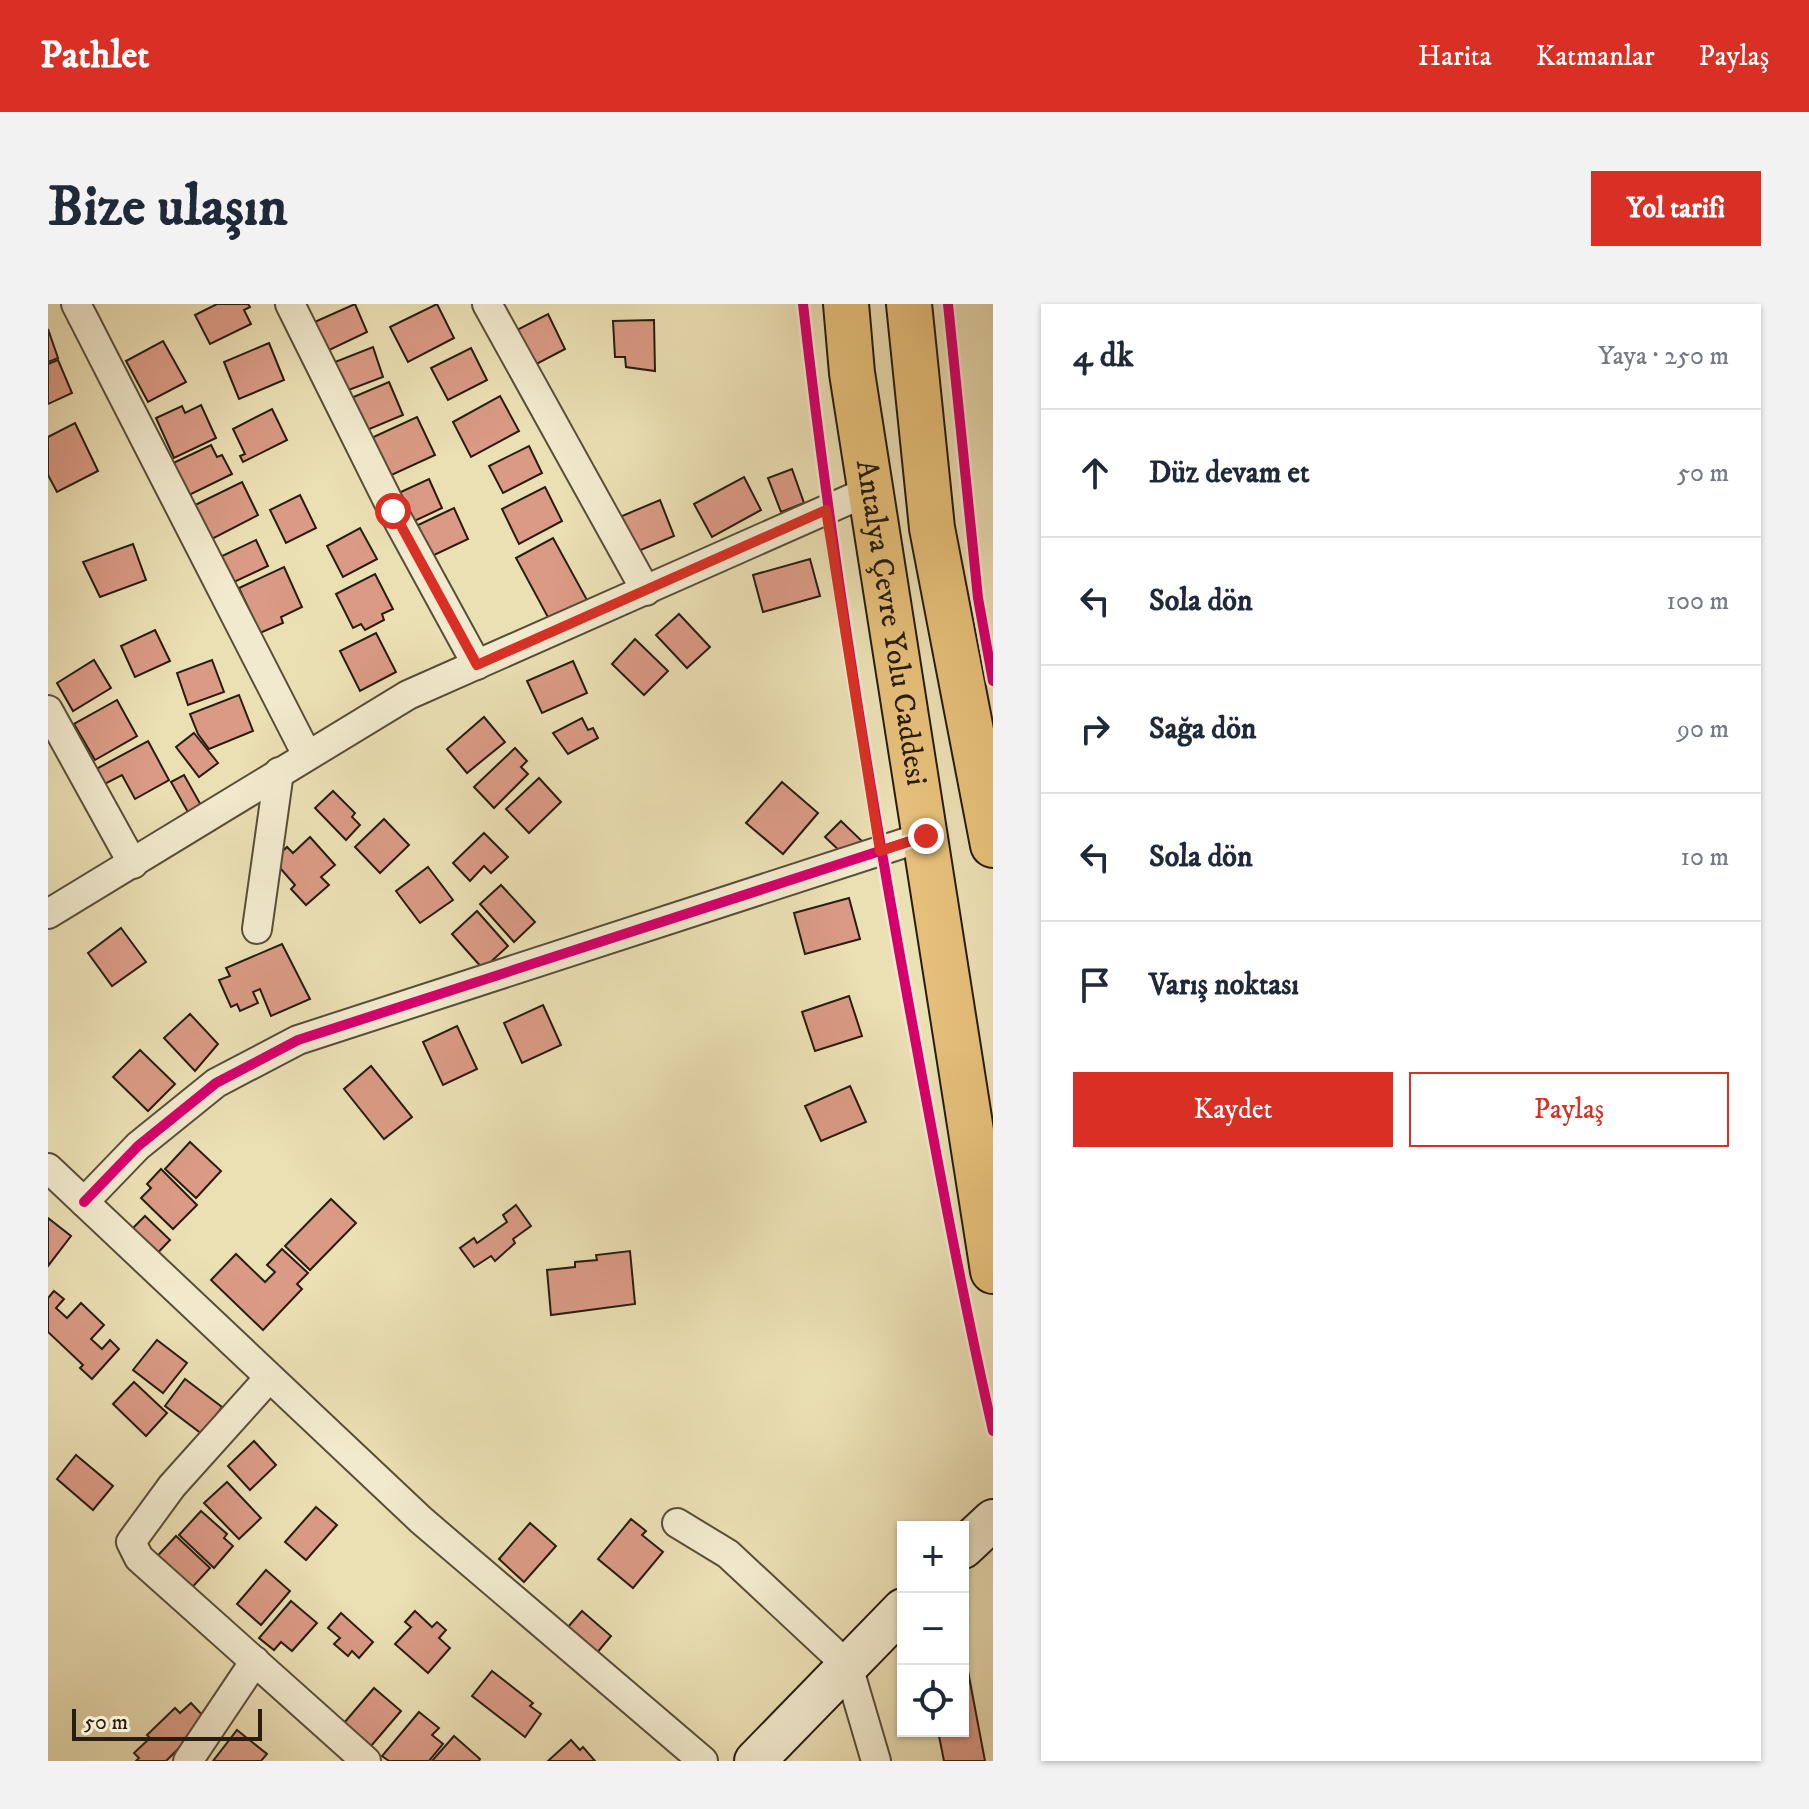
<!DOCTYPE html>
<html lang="tr">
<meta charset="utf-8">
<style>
body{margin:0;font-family:"IM FELL DW Pica",serif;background:#f2f2f3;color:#1f2937}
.controls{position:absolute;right:24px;bottom:24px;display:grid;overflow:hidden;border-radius:0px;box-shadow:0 2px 6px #0004}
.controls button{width:72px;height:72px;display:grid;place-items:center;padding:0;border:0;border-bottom:2px solid #e0e1e3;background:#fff;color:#1f2937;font:40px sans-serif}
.scale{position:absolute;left:24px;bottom:20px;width:190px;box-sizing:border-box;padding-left:8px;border:4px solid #281d0e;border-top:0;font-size:22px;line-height:28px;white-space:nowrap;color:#281d0e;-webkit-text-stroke:6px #f2eace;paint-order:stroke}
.stop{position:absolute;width:24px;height:24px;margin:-18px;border:6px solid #d93025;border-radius:50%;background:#fff}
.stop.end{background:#d93025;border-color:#fff;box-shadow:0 2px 8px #0008}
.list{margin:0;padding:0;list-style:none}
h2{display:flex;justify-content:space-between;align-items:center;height:104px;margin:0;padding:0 32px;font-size:34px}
h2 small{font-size:26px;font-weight:400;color:#747a83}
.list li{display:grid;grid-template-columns:52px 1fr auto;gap:24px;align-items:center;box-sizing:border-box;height:128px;padding:0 32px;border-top:2px solid #e0e1e3}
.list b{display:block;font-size:30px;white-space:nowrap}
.list em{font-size:26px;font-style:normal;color:#747a83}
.actions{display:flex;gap:16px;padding:24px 32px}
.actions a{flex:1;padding:18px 0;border:2px solid #d93025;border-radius:0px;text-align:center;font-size:28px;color:#d93025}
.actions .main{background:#d93025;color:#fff}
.icon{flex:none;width:44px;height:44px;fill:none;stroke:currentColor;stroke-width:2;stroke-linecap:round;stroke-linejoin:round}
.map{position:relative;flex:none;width:945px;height:1457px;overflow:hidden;border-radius:0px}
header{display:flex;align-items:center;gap:48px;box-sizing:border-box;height:112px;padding:0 40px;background:#d93025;color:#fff}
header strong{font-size:38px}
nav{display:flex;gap:44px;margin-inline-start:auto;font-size:28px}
.intro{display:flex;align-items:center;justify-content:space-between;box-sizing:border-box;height:192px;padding:0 48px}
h1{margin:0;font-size:56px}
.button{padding:20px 36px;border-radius:0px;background:#d93025;color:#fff;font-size:28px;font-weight:700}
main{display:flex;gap:48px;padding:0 48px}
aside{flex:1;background:#fff;border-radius:0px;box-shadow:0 2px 6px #0004}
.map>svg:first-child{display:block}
.building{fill:#da9a85;stroke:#281d0e;stroke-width:2}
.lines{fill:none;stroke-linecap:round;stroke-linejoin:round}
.street-casing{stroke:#594e38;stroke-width:32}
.secondary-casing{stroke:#281d0e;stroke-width:44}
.highway-casing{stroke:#281d0e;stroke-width:48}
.street{stroke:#f2eace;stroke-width:28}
.secondary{stroke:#f2eace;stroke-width:40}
.highway{stroke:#e6c07a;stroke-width:44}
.cycleway-casing{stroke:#f2eace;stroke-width:15}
.cycleway{stroke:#d6006c;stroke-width:10}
.route{stroke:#d93025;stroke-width:10}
.labels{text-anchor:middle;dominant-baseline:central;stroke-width:7;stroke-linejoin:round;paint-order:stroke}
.street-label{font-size:30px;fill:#281d0e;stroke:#f2eace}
</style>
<header>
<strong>Pathlet</strong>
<nav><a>Harita</a><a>Katmanlar</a><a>Paylaş</a></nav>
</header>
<div class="intro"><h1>Bize ulaşın</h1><a class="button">Yol tarifi</a></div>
<main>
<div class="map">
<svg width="945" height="1457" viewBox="0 0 945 1457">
<rect width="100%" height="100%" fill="#ebdfb4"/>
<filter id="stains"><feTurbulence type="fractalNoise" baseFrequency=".0025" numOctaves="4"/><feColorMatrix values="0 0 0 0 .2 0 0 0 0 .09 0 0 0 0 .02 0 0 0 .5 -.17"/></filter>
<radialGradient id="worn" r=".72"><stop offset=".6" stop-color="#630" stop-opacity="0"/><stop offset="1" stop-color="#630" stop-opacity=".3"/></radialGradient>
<g class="building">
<path d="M169,0H200L202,3L196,6L203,20L162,40L147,11Z"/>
<path d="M307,0L319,28L275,49L262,20Z"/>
<path d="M389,0L406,34L360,58L342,23Z"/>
<path d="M500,10L517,45L479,65L461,30Z"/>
<path d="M606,16L607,67L578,63L577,53H567L565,17Z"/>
<path d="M0,25L10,54L0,58Z"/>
<path d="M115,37L138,78L100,98L78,57Z"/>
<path d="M221,39L236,76L191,95L176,58Z"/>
<path d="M325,43L335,73L298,87L287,58Z"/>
<path d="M423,44L439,76L400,96L383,64Z"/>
<path d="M10,56L24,89L0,100V60Z"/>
<path d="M341,78L355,111L319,126L309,102L300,106L296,97Z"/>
<path d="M452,92L471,127L423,153L405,118Z"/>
<path d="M153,101L168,134L126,154L108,114L134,102L137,109Z"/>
<path d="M224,105L239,136L195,158L192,152L197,150L185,125Z"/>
<path d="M369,113L387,151L337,174L319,136Z"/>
<path d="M27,119L50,167L9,188L0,171V133Z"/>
<path d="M163,141L169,153L174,151L184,170L135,194L119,162Z"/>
<path d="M481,142L494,169L455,189L441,162Z"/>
<path d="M744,165L756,199L733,208L720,174Z"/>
<path d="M696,173L713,206L664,233L646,200Z"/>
<path d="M381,175L394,204L358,221L344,192Z"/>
<path d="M194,178L210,211L162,236L145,202Z"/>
<path d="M497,183L514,217L471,240L454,205Z"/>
<path d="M252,191L268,224L238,239L222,206Z"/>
<path d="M612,196L626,232L581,251L567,215Z"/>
<path d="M406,204L420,235L382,253L368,222Z"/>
<path d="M312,224L329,255L295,273L279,242Z"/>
<path d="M505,234L539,296L502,317L468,254Z"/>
<path d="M208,236L220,262L184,279L172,253Z"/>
<path d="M85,240L98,276L52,293L35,258Z"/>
<path d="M762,255L772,292L715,308L705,271Z"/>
<path d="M236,263L254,303L233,313L235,319L212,329L191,284Z"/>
<path d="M327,270L345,305L334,310L336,316L317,326L313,320L305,324L288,290Z"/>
<path d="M631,310L662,343L639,364L608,331Z"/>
<path d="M107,326L122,357L87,373L73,342Z"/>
<path d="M328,329L348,368L312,387L292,347Z"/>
<path d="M587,335L620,367L596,391L564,360Z"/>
<path d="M46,356L63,384L25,407L9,379Z"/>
<path d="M164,356L176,388L140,401L129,369Z"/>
<path d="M525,357L539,389L494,409L479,377Z"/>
<path d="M191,391L205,427L161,445L150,430L142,410Z"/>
<path d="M69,396L89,432L47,456L26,420Z"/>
<path d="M436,413L457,438L419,469L399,445Z"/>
<path d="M534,414L540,426L545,424L550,434L520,450L505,429Z"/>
<path d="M146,429L170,459L151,473L128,443Z"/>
<path d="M100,437L121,476L87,495L74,471L47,485L39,470Z"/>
<path d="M467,444L479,457L473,463L480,470L446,504L426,483Z"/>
<path d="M136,471L154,503L141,510L123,478Z"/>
<path d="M491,474L513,498L481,529L458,505Z"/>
<path d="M734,478L770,509L735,550L698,519Z"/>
<path d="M285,487L307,509L304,513L312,521L298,536L267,504Z"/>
<path d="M336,515L361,541L332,569L307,543Z"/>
<path d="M793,517L817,540L798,553L777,533Z"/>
<path d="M436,529L460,553L443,569L436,562L422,577L405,559Z"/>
<path d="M262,533L287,561L273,573L281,581L258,601L243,585L247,581L225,556L239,543L245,549Z"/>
<path d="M380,563L405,596L372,619L348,587Z"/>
<path d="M453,581L487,618L466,638L432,600Z"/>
<path d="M801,594L812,635L757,650L746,609Z"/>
<path d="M429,607L460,642L435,665L404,630Z"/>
<path d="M73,624L98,658L64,682L40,649Z"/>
<path d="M234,640L262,695L223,712L212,685L205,688L210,699L192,707L189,700L183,703L171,676L182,672L178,664Z"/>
<path d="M801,692L814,732L767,747L754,708Z"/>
<path d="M495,701L513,741L474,759L456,719Z"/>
<path d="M142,710L170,740L147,767L116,734Z"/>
<path d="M409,722L429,765L395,781L375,738Z"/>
<path d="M92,746L127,780L100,807L65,773Z"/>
<path d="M323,762L364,813L336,835L296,785Z"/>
<path d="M802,782L818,818L773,837L757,802Z"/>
<path d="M142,838L173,867L148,894L117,865Z"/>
<path d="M113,865L149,901L125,925L93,894L103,884L99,880Z"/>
<path d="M283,895L308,919L262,966L237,942Z"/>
<path d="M468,901L483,922L465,935L467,939L447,957L443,952L426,963L412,944L426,934L429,939L459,918L455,911Z"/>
<path d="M97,912L122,936L101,958L76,933Z"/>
<path d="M0,914L23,932L0,962Z"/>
<path d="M234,945L260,969L249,980L254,985L215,1026L163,976L188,950L217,978L227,968L219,961Z"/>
<path d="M582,947L587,1000L503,1011L499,966L527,963V958L549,956L548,951Z"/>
<path d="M6,987L16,995L8,1004L19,1014L33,999L56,1021L43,1035L54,1045L62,1036L71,1045L44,1075L32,1064L35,1061L0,1028V994Z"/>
<path d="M109,1036L139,1059L115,1089L85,1066Z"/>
<path d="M137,1075L174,1103L154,1130L117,1102Z"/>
<path d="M86,1078L119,1109L98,1132L65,1100Z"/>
<path d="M206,1137L228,1161L202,1186L180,1162Z"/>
<path d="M28,1151L65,1182L45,1206L9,1175Z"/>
<path d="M179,1178L213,1214L191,1235L156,1199Z"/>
<path d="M268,1203L289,1221L258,1256L237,1238Z"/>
<path d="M153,1207L179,1230L176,1234L185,1242L166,1264L131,1231Z"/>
<path d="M583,1215L598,1227L594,1231L615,1248L585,1284L550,1255Z"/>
<path d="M482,1219L508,1242L476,1278L451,1255Z"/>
<path d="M128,1232L162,1264L136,1292L102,1260Z"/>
<path d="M218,1266L242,1287L213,1321L189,1300Z"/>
<path d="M243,1297L269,1319L244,1347L233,1338L226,1346L211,1334Z"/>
<path d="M367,1307L384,1323L389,1318L398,1326L391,1334L402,1344L380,1369L347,1340L363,1323L357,1318Z"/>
<path d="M534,1307L563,1332L543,1356L513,1331Z"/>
<path d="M293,1309L325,1338L311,1354L304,1347L300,1352L286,1340L292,1334L280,1324Z"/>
<path d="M916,1346L937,1457H896L890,1427H915Z"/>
<path d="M444,1367L485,1399L482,1402L493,1410L477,1433L424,1392Z"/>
<path d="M326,1384L353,1407L323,1442L296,1419Z"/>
<path d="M143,1399L159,1416L118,1457H88L91,1454L86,1449L102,1434L99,1431L127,1404L132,1409Z"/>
<path d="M371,1408L391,1424L384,1431L395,1440L381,1457H341L334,1452Z"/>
<path d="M189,1426L219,1450L213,1457H165Z"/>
<path d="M406,1432L432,1455L431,1457H384Z"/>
<path d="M523,1436L532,1446L535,1443L547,1457H500Z"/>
</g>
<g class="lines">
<defs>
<g id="street">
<path d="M28,0L259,451"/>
<path d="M242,0L345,207L429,361"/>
<path d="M439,0L598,287"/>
<path d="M0,406L85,560"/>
<path d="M0,610L360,391L823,186"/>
<path d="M209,625L231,468"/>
<path d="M0,864L373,1216L655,1457"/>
<path d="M36,898L90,842L168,779L250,736L878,532"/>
<path d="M221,1074L124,1182L83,1238L91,1254L318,1457"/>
<path d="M629,1219L680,1250L800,1362L828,1457"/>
<path d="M140,1457L207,1357"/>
</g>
<g id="secondary">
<path d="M915,1244L945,1216"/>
<path d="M707,1457L855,1305"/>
</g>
<g id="highway">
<path id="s1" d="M798,0L804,69L945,967"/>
<path d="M861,0L884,224L945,541"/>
</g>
</defs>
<use href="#street" class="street-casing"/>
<use href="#secondary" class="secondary-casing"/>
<use href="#highway" class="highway-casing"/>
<use href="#street" class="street"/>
<use href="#secondary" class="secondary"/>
<use href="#highway" class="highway"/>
<defs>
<g id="cycleway">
<path d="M755,0C782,241 820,479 864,718C889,855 914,991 945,1127"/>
<path d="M900,0L930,294L945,377"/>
<path d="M36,898L90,842L168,779L250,736L878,532"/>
</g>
</defs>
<use href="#cycleway" class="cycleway-casing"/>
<use href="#cycleway" class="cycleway"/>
</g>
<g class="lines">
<path class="route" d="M345,207L429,361L778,206L832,547L878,532"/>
</g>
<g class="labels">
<g class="street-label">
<text stroke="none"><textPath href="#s1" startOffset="322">Antalya Çevre Yolu Caddesi</textPath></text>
</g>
</g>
<rect width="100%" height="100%" filter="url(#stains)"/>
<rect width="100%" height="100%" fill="url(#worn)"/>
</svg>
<div class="controls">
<button>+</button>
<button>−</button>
<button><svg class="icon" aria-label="locate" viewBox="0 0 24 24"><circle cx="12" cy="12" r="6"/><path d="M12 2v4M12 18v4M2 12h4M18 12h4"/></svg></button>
</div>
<div class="scale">50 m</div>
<div class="stop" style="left:345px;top:207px"></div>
<div class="stop end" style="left:878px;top:532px"></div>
</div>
<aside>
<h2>4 dk<small>Yaya · 250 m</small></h2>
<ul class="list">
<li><svg class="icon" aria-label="ahead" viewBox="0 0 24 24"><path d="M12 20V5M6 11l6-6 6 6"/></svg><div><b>Düz devam et</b></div><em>50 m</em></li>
<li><svg class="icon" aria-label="left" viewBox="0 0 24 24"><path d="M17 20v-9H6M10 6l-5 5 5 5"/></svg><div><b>Sola dön</b></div><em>100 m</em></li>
<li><svg class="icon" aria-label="right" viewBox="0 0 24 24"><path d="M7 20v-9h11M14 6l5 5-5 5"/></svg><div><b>Sağa dön</b></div><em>90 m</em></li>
<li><svg class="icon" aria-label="left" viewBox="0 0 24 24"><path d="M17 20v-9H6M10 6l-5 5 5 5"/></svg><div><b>Sola dön</b></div><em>10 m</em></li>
<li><svg class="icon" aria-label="arrive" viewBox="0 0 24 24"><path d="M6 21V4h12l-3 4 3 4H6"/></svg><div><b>Varış noktası</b></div></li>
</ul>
<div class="actions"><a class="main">Kaydet</a><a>Paylaş</a></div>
</aside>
</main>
